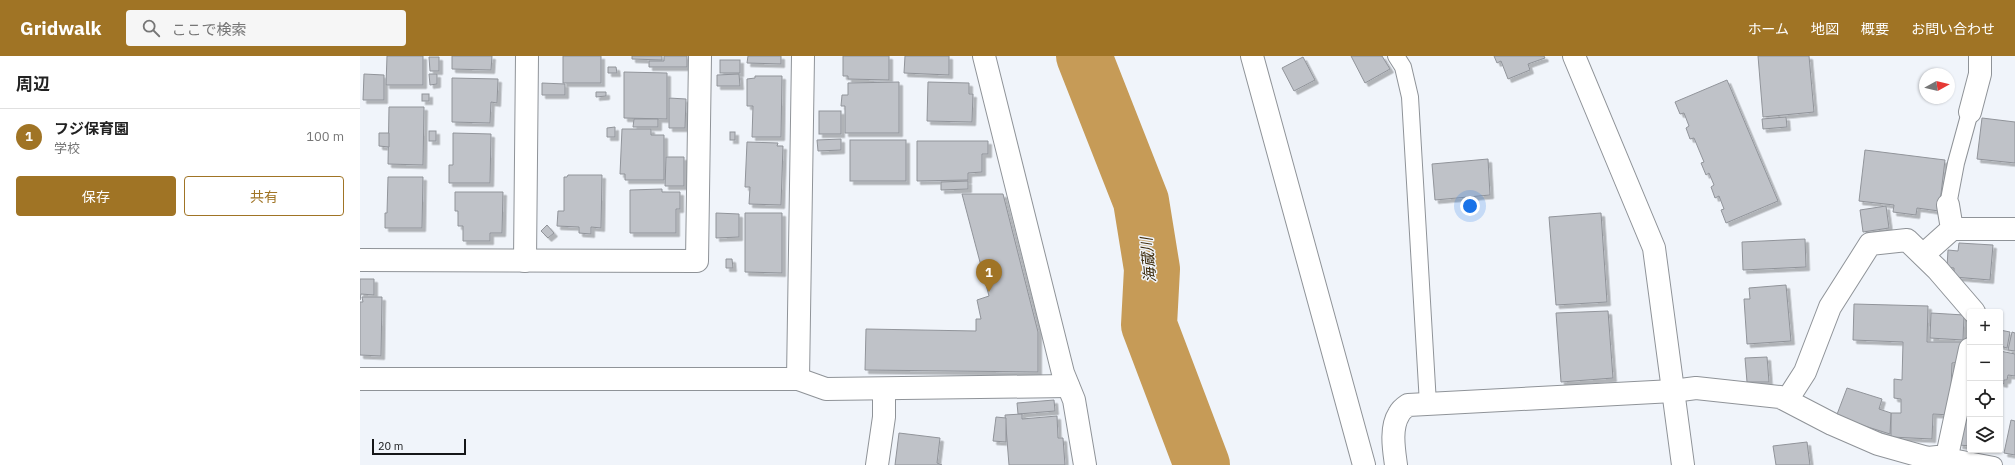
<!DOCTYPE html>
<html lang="ja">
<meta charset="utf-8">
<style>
body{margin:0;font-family:"IBM Plex Sans","Noto Sans JP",sans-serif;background:#f6f6f6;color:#222}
.controls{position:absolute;right:12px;bottom:12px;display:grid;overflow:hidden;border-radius:4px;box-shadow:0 1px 3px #0004}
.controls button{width:36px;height:36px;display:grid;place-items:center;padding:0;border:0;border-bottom:1px solid #e0e0e0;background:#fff;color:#222;font:20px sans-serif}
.compass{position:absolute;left:1559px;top:12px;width:36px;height:36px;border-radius:50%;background:#fff;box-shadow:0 1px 3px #0004;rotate:82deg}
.scale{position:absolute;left:12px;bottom:10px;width:94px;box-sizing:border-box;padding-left:4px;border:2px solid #151618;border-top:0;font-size:11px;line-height:14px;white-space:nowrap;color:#151618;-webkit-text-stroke:3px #f0f4fa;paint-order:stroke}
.you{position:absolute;left:1110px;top:150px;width:14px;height:14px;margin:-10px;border:3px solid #fff;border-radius:50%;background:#1a73e8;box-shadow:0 0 0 6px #1a73e833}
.badge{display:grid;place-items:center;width:26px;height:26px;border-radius:50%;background:#a07425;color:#fff;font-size:13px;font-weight:700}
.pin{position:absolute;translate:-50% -33px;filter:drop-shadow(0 1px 2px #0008)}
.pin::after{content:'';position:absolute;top:21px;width:14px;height:12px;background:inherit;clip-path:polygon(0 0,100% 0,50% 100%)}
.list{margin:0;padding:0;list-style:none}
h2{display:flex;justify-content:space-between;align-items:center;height:52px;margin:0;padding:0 16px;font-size:17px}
h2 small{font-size:13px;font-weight:400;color:#767676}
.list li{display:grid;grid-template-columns:26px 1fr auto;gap:12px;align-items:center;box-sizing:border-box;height:56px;padding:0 16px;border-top:1px solid #e0e0e0}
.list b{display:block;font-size:15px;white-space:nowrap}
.list p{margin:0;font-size:13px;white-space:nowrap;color:#767676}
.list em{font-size:13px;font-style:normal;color:#767676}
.actions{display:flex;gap:8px;padding:12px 16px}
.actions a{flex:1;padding:9px 0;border:1px solid #a07425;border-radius:4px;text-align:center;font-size:14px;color:#a07425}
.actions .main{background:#a07425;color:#fff}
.icon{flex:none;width:22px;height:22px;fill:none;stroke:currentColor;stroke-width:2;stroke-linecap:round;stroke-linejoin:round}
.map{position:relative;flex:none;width:1655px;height:409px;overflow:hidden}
header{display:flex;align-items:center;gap:24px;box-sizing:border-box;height:56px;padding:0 20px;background:#a07425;color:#fff}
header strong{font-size:19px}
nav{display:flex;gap:22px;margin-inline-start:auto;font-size:14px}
.search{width:280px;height:36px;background:#f6f6f6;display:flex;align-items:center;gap:10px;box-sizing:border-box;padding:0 14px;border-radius:4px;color:#767676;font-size:15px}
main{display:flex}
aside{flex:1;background:#fff}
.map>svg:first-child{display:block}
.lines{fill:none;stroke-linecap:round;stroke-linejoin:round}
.river{stroke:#c69b57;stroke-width:56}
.building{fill:#bfc2c8;stroke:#91949a;filter:url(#shadow)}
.lane-casing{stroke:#8f9398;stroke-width:18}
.street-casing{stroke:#8f9398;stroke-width:24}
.lane{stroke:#fff;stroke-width:16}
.street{stroke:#fff;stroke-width:22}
.labels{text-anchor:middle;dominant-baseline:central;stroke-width:3;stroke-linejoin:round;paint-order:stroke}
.water-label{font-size:15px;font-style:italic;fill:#3e2c0d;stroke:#f0f4fa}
</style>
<header>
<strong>Gridwalk</strong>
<div class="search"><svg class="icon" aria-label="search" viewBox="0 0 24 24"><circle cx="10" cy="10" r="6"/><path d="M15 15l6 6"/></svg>ここで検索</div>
<nav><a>ホーム</a><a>地図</a><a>概要</a><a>お問い合わせ</a></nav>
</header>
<main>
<aside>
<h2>周辺<small></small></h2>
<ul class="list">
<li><span class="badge">1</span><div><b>フジ保育園</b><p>学校</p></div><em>100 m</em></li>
</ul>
<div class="actions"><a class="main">保存</a><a>共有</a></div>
</aside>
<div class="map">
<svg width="1655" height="409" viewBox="0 0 1655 409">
<defs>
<filter id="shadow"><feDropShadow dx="3.5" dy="3.5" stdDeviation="0" flood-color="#0004"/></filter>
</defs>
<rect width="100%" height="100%" fill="#f0f4fa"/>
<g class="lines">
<path class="river" d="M724,0L781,145L792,213L789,269L842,409"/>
</g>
<g class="building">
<path d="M27,0H63V29H26Z"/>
<path d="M92,0H132L131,14L92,13Z"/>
<rect x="203" y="0" width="38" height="27"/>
<path d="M272,0H302V4L272,3Z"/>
<path d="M304,0H327V11H289V5H304Z"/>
<path d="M388,0H421V8L387,7Z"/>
<path d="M483,0H529V24L488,23V20H483Z"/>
<path d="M545,0H589V19L544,17Z"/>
<path d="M991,0H1022L1030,13L1005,27Z"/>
<path d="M1134,0H1184L1185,2L1168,8L1170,14L1148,23L1141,5L1137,7Z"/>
<path d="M1398,0H1449L1454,56L1403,61Z"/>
<path d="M69,1H79V15H70Z"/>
<path d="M943,1L955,24L934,35L922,12Z"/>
<rect x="360" y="4" width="20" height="13"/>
<path d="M248,11H256L257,17H248Z"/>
<path d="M264,16L307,17V63L264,62Z"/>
<path d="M4,18L24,19V44H3Z"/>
<path d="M69,18H77V28L70,29Z"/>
<path d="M379,18L380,30H357V19Z"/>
<path d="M395,20H422L421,81H392L393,50H387V23L395,22Z"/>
<path d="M92,22L138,23L137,47L131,46L130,67L92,66Z"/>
<path d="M1367,24L1418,145L1366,167L1361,154L1364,153L1359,140L1355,142L1351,131L1354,129L1349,117L1346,119L1341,107L1344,106L1334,82L1330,83L1326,72L1329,70L1324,57L1320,58L1315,46Z"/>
<path d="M539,26V77H485V50H481L482,39H488V27Z"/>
<path d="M568,26L609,27V38H613L612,66L567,65Z"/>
<path d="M182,27L205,28V39H182Z"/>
<path d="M236,36H246V40L236,41Z"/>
<rect x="62" y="38" width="7" height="7"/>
<path d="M309,42L326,43L325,72H309Z"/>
<path d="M29,51H64L63,109L28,108Z"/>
<rect x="459" y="55" width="22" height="23"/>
<path d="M1426,61L1427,71L1403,73L1402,63Z"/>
<path d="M1622,62L1655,66V107L1617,103Z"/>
<path d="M274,63H298V71H273Z"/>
<path d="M255,71V81H247V72Z"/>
<path d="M262,73H291V79H304V124H265V118H260Z"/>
<rect x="69" y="75" width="7" height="10"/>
<rect x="370" y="76" width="5" height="8"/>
<path d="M19,77H29V91L19,90Z"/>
<path d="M93,77L131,78L130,127H89V109H93Z"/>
<path d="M481,83V94L458,95L457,84Z"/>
<rect x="490" y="84" width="56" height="41"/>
<path d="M557,85H628V98H622V116L608,117V124L557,125Z"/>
<path d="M387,86L418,87L417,90H423L421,149L389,148L390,131H385Z"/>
<path d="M1505,94L1585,104L1579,155L1557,152L1556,159L1533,156L1534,149L1499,145Z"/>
<path d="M306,101H324V130H305Z"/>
<path d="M1128,103L1130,139L1075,144L1072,108Z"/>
<path d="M208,119H242L241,172L231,171V178L219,177V171L197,170L198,155H204V121H207Z"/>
<path d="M28,121H63L62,172H25V157H27Z"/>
<path d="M608,125V133L581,134V126Z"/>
<path d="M302,133V136H320V153H316V177H270V134Z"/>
<path d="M95,136H143L142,177H130V185H103V170H98V155H95Z"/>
<path d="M602,138H643L678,276V316L505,314L506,273L616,275V263H621L617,244L629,240Z"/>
<path d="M1526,150L1529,172L1503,176L1500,154Z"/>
<path d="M356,157L379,158V181L356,182Z"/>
<path d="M385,157H422V217L385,216Z"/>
<path d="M1241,157L1247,246L1196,249L1189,161Z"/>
<path d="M187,169L194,177L188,182L181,175Z"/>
<path d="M1445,183L1446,211L1383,214L1382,186Z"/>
<path d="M1599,187L1633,189L1630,224L1594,221V212L1587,211L1588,194L1598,195Z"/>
<path d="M366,203H372L373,212H366Z"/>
<path d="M0,223H14V239L1,238L0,244Z"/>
<path d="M1426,229L1431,285L1387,288L1384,243H1390L1389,232Z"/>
<path d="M2,241H22L21,300L0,299V246H3Z"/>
<path d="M1494,248L1568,250L1567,286H1604L1600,306L1592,307L1590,359L1573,358L1572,383L1531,381V357H1541V343L1534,342V323L1542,324L1543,286L1493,284Z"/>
<path d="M1248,255L1253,322L1201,326L1196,257Z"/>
<path d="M1571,257L1604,259L1603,284L1570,282Z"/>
<path d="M1640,274L1650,276L1647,292L1640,290Z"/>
<path d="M1652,276L1655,277V295L1648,294Z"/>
<path d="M1640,295L1655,298V320L1648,319L1647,324H1644V328L1640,327Z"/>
<path d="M1407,301L1409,326H1387L1385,302Z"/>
<path d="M1487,332L1522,343L1519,353L1531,357L1530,378L1476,361Z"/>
<path d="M694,344L695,355L658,358L657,347Z"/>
<path d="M662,358V363L697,360L698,382H703L705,409H649L645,359Z"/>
<path d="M636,361L646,362V386L633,385Z"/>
<path d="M1603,364L1610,365V390L1599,389Z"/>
<path d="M1651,364L1655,365V399L1644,397Z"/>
<path d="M539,377L580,382L577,407L582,409H535Z"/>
<path d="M1447,386L1450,409H1416L1413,390Z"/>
</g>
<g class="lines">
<defs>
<g id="lane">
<path d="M1036,0L1043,11L1050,41L1068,348"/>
<path d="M1588,149L1596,107L1610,56"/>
<path d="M1587,400L1634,409"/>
</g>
<g id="street">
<path d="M624,0L703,317L714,344L725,409"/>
<path d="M892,0L1004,409"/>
<path d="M1214,0L1294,192L1323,409"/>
<path d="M1610,56L1620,18V0"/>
<path d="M1592,173H1655"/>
<path d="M1563,199L1592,173L1588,149"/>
<path d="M0,204L337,205L340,0"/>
<path d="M165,205L167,0"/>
<path d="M0,323H438L466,333L708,330"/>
<path d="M438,323L443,0"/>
<path d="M1427,344L1445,316L1470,251L1510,188L1547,184L1577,213L1614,256"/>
<path d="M517,409L524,361V333"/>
<path d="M1036,409C1034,394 1030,372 1039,358C1041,354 1045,351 1048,349L1313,335L1336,332L1420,341L1472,368L1518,388L1568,402L1587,400L1610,293"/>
</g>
</defs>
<use href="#lane" class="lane-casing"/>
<use href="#street" class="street-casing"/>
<use href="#lane" class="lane"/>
<use href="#street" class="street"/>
</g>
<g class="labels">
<g class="water-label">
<text transform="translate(788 204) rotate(-95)">海蔵川</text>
</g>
</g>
</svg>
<div class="controls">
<button>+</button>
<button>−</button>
<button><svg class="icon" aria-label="locate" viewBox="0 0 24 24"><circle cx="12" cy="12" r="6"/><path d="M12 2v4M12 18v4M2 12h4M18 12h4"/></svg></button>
<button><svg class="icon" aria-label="layers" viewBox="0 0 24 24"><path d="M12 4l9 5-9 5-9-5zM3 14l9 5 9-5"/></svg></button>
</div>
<svg class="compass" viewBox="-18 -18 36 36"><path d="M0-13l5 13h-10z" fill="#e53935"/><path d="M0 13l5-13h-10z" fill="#767676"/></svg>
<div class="scale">20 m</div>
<div class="you"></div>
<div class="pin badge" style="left:629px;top:236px">1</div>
</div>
</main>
